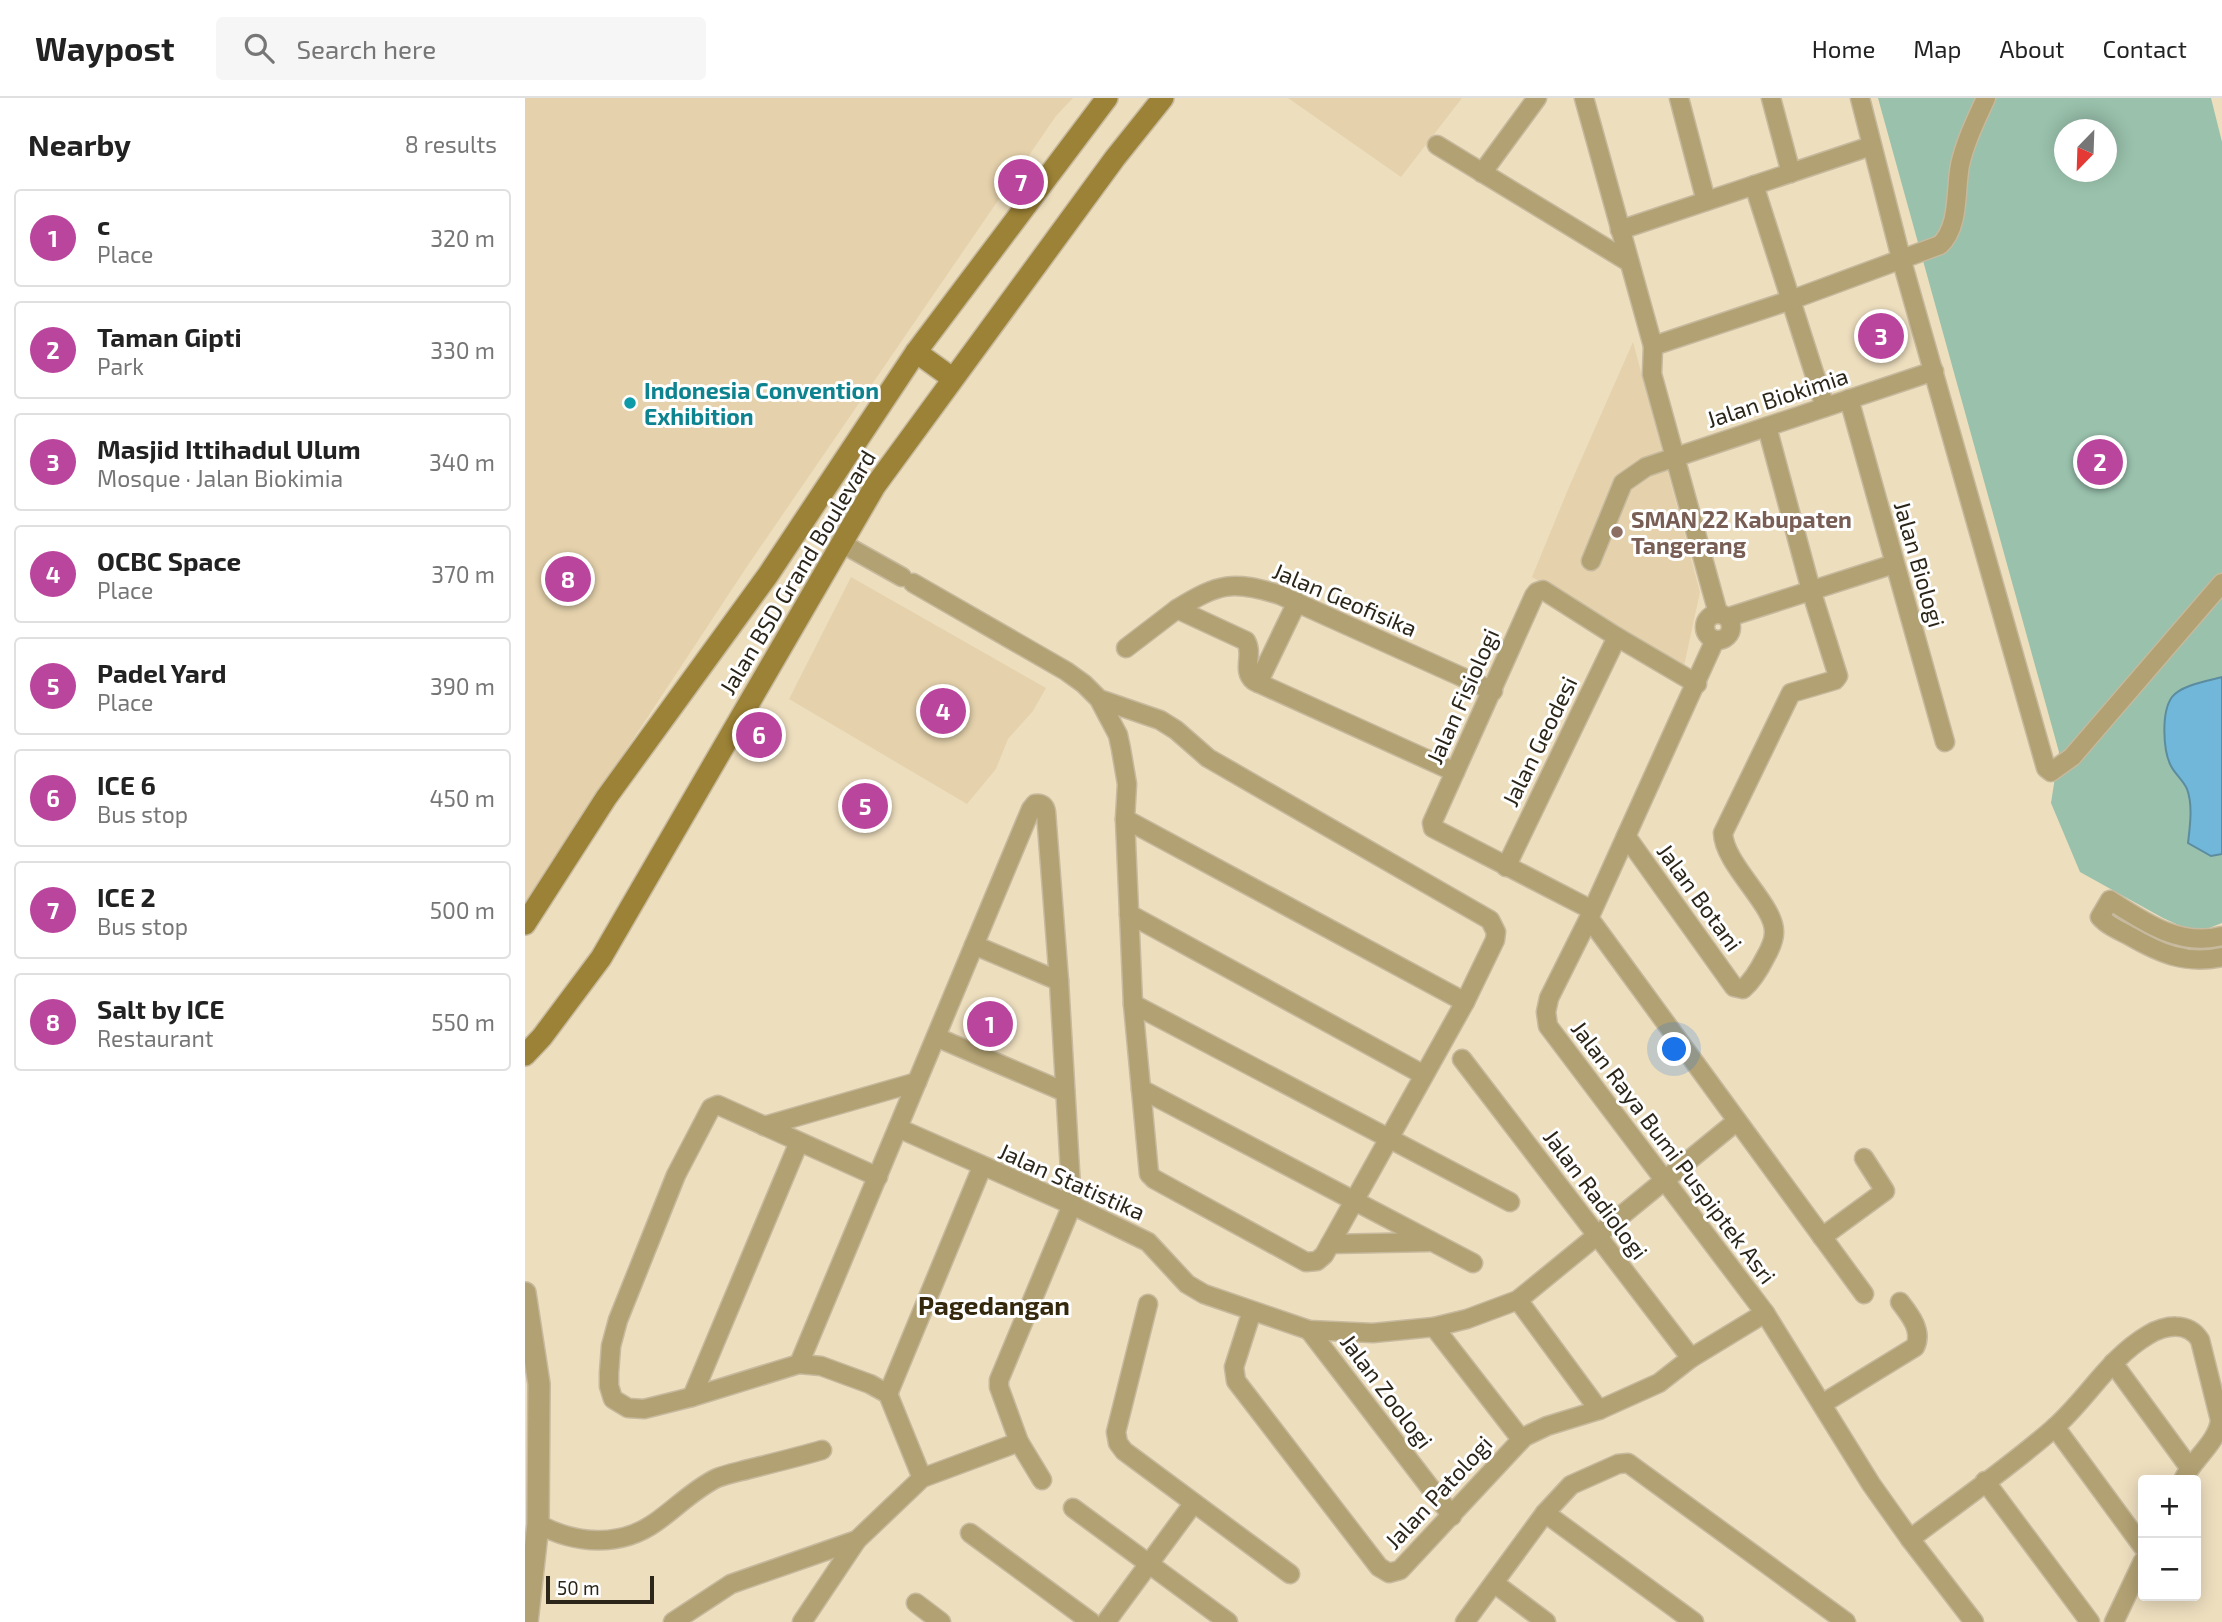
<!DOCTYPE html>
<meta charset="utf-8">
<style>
body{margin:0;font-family:"Exo 2",sans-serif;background:#f6f6f6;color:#222}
.controls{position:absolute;right:21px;bottom:21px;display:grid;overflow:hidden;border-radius:7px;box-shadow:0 4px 18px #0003}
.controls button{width:63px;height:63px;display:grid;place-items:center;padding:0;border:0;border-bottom:2px solid #e0e0e0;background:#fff;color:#222;font:35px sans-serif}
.compass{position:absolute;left:1529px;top:21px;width:63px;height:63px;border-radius:50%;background:#fff;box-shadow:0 4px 18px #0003;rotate:203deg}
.scale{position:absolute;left:21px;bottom:18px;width:108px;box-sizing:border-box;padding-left:7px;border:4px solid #2c261a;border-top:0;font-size:19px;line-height:24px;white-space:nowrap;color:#2c261a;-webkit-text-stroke:5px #fff;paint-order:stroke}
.you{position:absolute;left:1150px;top:952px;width:24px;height:24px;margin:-18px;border:5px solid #fff;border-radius:50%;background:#1a73e8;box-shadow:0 0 0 10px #1a73e833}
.badge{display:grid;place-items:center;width:46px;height:46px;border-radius:50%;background:#ba459d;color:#fff;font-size:23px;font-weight:700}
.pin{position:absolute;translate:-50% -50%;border:4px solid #fff;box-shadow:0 2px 7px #0006}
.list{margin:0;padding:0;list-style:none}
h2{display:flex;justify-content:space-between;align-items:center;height:91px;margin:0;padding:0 28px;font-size:30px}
h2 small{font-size:23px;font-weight:400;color:#767676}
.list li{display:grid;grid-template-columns:46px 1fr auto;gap:21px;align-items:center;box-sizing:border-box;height:98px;margin:0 14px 14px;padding:0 14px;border:2px solid #e0e0e0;border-radius:7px}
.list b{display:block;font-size:26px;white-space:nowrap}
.list p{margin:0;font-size:23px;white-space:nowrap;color:#767676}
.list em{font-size:23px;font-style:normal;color:#767676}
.icon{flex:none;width:38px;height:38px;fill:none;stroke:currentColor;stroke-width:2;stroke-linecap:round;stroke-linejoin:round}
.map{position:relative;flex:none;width:1697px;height:1524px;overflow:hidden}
header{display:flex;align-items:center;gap:42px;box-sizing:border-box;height:98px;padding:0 35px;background:#fff;border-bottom:2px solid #e0e0e0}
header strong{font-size:33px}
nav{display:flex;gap:38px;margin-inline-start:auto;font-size:24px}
.search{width:490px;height:63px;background:#f6f6f6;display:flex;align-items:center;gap:18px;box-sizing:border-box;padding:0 24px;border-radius:7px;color:#767676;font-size:26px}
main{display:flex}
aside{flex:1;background:#fff}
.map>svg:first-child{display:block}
.built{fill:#e5d2ac}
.green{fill:#99c1ac;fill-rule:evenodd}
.water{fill:#71b7d9;stroke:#5c8ca0;stroke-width:2}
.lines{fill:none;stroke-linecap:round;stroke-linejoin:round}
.minor-casing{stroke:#c6b99d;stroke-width:21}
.tertiary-casing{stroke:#c6b99d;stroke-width:24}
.secondary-casing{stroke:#c6b99d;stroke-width:24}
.minor{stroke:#b2a173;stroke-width:18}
.tertiary{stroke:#b2a173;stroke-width:21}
.secondary{stroke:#9c8236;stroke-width:21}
.culture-dot{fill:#0f9aa8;stroke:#fff;stroke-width:2.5}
.education-dot{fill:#8d6e63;stroke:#fff;stroke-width:2.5}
.labels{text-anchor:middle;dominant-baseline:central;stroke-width:6;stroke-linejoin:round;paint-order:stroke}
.culture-label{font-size:23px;font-weight:bold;fill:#0d838f;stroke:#fff;text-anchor:start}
.street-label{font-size:23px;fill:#2c261a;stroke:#fff}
.education-label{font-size:23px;font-weight:bold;fill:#785e54;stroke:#fff;text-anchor:start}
.quarter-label{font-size:26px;font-weight:bold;fill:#34280d;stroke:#fff}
</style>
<header>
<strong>Waypost</strong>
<div class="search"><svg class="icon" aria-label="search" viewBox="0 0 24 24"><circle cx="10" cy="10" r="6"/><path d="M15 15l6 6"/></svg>Search here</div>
<nav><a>Home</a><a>Map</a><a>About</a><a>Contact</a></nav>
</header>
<main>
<aside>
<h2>Nearby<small>8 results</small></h2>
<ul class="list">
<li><span class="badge">1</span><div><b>c</b><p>Place</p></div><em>320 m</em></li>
<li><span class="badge">2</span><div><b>Taman Gipti</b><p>Park</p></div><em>330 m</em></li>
<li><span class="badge">3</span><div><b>Masjid Ittihadul Ulum</b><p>Mosque · Jalan Biokimia</p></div><em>340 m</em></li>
<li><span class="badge">4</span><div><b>OCBC Space</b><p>Place</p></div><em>370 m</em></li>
<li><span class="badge">5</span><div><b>Padel Yard</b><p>Place</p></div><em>390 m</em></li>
<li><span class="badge">6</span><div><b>ICE 6</b><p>Bus stop</p></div><em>450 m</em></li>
<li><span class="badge">7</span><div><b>ICE 2</b><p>Bus stop</p></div><em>500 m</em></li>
<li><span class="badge">8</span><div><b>Salt by ICE</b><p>Restaurant</p></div><em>550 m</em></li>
</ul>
</aside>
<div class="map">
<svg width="1697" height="1524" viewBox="0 0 1697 1524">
<rect width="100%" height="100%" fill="#eddebe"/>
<g class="built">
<path d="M0,0H548L531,18L221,470L0,805Z"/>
<path d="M763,0H937L876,79Z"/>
<path d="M1108,244L1175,494L1159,568L1007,479L1044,389Z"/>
<path d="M326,479L521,590L508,613L483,641L471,671L442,706L264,601Z"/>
</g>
<path class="green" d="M1353,0H1686L1697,44V825L1679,832L1658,829L1638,820L1555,774L1526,705L1534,654ZM1540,32H1582V74H1540Z"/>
<path class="water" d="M1697,579V756L1686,758L1663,745C1665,728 1668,707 1662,691C1658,682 1650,676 1646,668C1638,653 1636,614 1647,599C1656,587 1683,583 1697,579Z"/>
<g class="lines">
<defs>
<g id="minor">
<path d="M1059,0L1128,248L1127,276L1193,515"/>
<path d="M1154,0L1181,103"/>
<path d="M1246,0L1266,75"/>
<path d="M1335,0L1376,160L1521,670L1526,674L1547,659L1697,485"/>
<path d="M912,47L1104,164"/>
<path d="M957,75L1012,0"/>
<path d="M1229,87L1300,309"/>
<path d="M1095,132L1346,48"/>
<path d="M1128,248L1266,202L1415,147C1435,128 1430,93 1435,67C1440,44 1451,22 1461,0"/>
<path d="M1324,301L1420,644"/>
<path d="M318,446L377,479"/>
<path d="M1066,463L1098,385L1121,369L1409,273"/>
<path d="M388,485L541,573L559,586L574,601L593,637L596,651L602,686L600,721L608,906L624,1076L629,1081L781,1164L792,1163L799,1157L940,904L970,842L971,834L965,822L683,660L651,632L635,622L574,601"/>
<circle cx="1193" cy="529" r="13"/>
<path d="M1204,519L1369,466"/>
<path d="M1190,542L1064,820L1024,900L1021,914L1023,928L1240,1215L1346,1386L1385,1441L1449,1524"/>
<path d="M601,550L652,511"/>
<path d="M733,585L772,504"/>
<path d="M930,674L729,583C716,572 729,557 721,543L652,511C694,485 708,482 755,497L968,593"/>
<path d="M600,721L940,904"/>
<path d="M1101,738L1209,889L1218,891C1227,883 1234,872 1240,860C1244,853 1249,844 1249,835C1251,808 1199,767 1198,735L1266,595L1310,582L1313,578L1286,492L1242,329"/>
<path d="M981,769L1092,539"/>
<path d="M1067,812L908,730L907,725L1009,498L1012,494L1018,492L1092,539L1172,586"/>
<path d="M604,816L899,977"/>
<path d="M1064,820L1339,1196"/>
<path d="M1697,838C1655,849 1619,824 1585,802L1575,819C1582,827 1593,832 1603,837C1634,855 1660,867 1697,859"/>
<path d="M449,847L534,883"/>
<path d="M608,906L985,1104"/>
<path d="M411,939L540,994"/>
<path d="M937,961L1166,1260"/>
<path d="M616,991L948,1165"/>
<path d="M239,1028L392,984"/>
<path d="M373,1030L547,1107L623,1144L662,1186L679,1196L784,1232L848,1235L909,1229L942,1221L993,1202L1212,1023"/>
<path d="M353,1079L193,1007L186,1010L151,1077L93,1222L86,1248L84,1275V1288L88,1301L103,1310L119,1311L167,1299L274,1266L296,1268L345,1286L363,1296L397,1380"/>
<path d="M1297,1139L1360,1093L1339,1060"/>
<path d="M805,1146L903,1144"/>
<path d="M993,1202L1074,1312"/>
<path d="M623,1206L591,1334L593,1345L599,1353L765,1476"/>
<path d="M727,1213L709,1269L711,1283L854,1469L864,1475L875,1472L999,1339L1022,1328L1074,1312L1134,1285L1166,1260L1240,1215"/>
<path d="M909,1229L996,1341"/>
<path d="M784,1232L927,1418"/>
<path d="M1588,1265L1664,1369"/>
<path d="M274,1266L506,711L510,706C517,705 520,708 521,714L534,883L547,1107L474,1282V1289L494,1344L517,1382"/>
<path d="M363,1296L457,1069"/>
<path d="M167,1299L274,1044"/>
<path d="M1297,1306L1390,1249C1398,1233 1385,1217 1375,1204"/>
<path d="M1530,1329L1618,1449"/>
<path d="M1460,1383L1565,1524"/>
<path d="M548,1410L703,1524"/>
<path d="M1020,1415L1169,1524"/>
<path d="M13,1426C50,1446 95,1450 131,1424C151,1410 169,1391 192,1380C202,1376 213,1374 224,1371C248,1365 273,1359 297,1352"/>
<path d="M445,1435L566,1524"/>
<path d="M1385,1441C1432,1405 1485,1369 1529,1330C1562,1301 1584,1260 1623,1237C1640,1227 1663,1223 1675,1242L1695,1322C1693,1344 1667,1362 1658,1382"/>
<path d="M969,1485L1021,1524"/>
<path d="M391,1505L416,1524"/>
<path d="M148,1524L206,1486L332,1442"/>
<path d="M277,1524L332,1442L397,1380L494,1344"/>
<path d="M581,1524L668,1406"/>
<path d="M940,1524L1020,1415L1046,1387L1093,1366L1103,1365L1321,1524"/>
<path d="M1589,1524L1618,1463"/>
</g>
<path id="tertiary" d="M0,1195L14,1286L13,1426L2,1524"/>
<g id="secondary">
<path d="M391,254L427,280"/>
<path d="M0,826L81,700L243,477L391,254L582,0"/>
<path d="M0,957L17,939L76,860L350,388L590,60L638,0"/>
</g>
</defs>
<use href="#minor" class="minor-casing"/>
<use href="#tertiary" class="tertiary-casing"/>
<use href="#secondary" class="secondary-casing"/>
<use href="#minor" class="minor"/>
<use href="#tertiary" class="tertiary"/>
<use href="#secondary" class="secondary"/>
</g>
<circle class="culture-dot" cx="105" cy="305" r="7"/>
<circle class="education-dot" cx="1092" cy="434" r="7"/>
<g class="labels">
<g class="culture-label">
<text x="119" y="292">Indonesia Convention<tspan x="119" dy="26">Exhibition</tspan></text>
</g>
<g class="street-label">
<text transform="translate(1252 299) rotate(-18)">Jalan Biokimia</text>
<text transform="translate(1395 466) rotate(74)">Jalan Biologi</text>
<text transform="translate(272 474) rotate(-59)">Jalan BSD Grand Boulevard</text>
<text transform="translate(820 501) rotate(23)">Jalan Geofisika</text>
<text transform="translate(937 598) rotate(-66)">Jalan Fisiologi</text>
<text transform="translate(1014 643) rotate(-64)">Jalan Geodesi</text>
<text transform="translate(1175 799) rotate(54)">Jalan Botani</text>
<text transform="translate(1149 1054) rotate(53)">Jalan Raya Bumi Puspiptek Asri</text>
<text transform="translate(547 1083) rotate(24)">Jalan Statistika</text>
<text transform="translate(1071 1096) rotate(53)">Jalan Radiologi</text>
<text transform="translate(862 1293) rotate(53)">Jalan Zoologi</text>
<text transform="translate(913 1394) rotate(-47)">Jalan Patologi</text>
</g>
<g class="education-label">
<text x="1106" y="421">SMAN 22 Kabupaten<tspan x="1106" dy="26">Tangerang</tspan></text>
</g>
<g class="quarter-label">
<text x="469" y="1206">Pagedangan</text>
</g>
</g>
</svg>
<div class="controls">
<button>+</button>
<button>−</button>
</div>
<svg class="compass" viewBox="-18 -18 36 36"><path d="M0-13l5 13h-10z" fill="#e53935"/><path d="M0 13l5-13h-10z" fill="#767676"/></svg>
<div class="scale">50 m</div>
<div class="you"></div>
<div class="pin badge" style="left:465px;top:926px">1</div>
<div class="pin badge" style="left:1575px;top:364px">2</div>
<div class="pin badge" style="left:1356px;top:238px">3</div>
<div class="pin badge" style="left:418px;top:613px">4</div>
<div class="pin badge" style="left:340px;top:708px">5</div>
<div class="pin badge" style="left:234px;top:637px">6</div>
<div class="pin badge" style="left:496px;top:84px">7</div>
<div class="pin badge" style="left:43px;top:481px">8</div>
</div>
</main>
